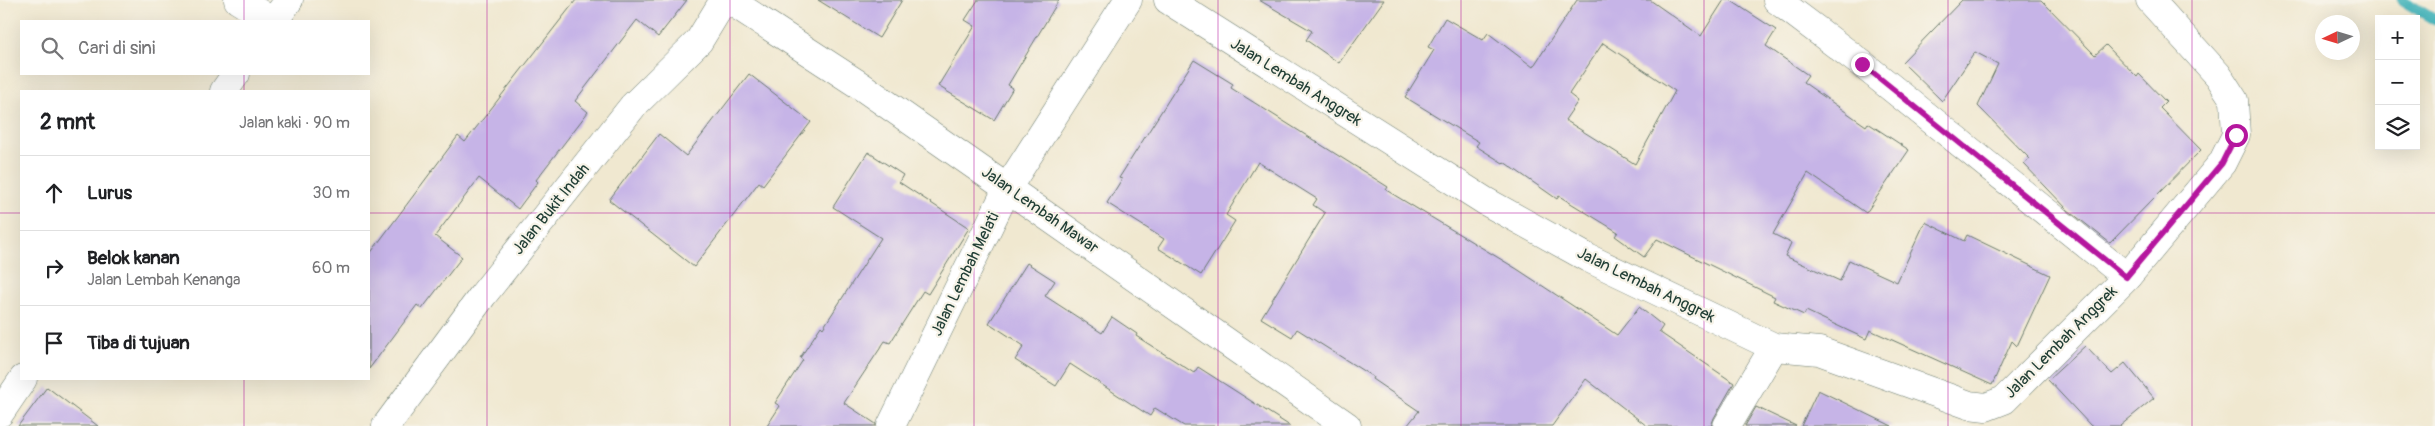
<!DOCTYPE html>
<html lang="id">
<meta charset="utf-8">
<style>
body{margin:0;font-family:Pangolin,sans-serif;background:#f6f6f6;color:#202124}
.controls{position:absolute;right:15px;top:15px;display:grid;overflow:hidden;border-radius:0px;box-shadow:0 5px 20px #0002}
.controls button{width:45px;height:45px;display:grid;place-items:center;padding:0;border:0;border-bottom:1px solid #e0e0e0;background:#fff;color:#202124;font:25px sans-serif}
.compass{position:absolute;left:2315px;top:15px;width:45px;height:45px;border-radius:50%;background:#fff;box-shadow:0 5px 20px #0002;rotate:266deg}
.stop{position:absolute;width:15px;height:15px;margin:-11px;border:4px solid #b5179e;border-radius:50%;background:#fff}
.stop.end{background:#b5179e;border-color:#fff;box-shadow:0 1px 5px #0008}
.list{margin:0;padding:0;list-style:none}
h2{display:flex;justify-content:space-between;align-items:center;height:65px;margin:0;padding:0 20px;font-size:21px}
h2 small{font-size:16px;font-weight:400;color:#757577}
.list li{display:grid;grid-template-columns:32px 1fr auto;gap:15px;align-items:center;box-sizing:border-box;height:75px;padding:0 20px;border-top:1px solid #e0e0e0}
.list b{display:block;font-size:19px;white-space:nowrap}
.list p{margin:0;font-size:16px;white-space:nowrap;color:#757577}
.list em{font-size:16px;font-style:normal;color:#757577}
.icon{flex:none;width:28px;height:28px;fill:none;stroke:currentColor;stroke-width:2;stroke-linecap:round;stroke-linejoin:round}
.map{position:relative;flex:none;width:2435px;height:426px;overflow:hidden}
.search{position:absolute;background:#fff;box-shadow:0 5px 20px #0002;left:20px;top:20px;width:350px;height:55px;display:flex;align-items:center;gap:12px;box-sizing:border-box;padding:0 18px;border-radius:0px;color:#757577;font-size:19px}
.panel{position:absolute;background:#fff;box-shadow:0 5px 20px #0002;left:20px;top:90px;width:350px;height:290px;border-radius:0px}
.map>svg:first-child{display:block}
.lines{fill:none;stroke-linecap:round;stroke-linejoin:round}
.stream{stroke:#43b3ba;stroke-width:11}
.building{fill:#c6b4e7;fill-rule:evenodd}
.minor-casing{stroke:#68796b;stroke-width:29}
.minor{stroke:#fff;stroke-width:28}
.route{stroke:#b5179e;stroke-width:6}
.grid{fill:none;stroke:#b5179e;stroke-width:1;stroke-opacity:0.55}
.labels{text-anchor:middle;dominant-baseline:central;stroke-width:4.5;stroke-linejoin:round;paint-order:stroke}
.street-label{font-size:16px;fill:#1f3d34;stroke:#f7f3e8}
</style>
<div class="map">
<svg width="2435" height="426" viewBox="0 0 2435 426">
<rect width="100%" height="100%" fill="#f7f3e8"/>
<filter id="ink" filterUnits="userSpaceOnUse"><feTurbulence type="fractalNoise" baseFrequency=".02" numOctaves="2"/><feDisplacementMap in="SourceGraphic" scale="10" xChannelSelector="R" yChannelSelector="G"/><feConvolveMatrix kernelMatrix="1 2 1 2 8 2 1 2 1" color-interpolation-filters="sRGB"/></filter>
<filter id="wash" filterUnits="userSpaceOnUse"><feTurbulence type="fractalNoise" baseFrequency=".0096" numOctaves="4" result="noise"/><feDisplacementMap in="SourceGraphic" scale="20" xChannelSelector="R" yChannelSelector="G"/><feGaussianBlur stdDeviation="1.12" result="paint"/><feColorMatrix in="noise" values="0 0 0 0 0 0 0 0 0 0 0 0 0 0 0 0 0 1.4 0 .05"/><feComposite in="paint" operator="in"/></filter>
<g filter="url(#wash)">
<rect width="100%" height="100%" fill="#f0e8d0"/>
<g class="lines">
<path class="stream" d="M2402,0L2435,20"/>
</g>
<g id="blocks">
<g class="building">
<path d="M576,0H687L658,37L637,20L575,101L588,112L536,180L538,182L518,209L479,178L435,236L462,257L422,309L417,305L369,369V255L458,136L465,142Z"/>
<path d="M818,0H902L879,38Z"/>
<path d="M978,0H1059L1008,85L1013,88L994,120L938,86L975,26L965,20Z"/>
<path d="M1259,0H1384L1339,63L1306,40L1312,31Z"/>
<path d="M1577,0H1650L1701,36L1724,0H1730L1776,30L1766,46L1808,75L1803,82L1866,126L1868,123L1909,150L1866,213L1808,173L1773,234L1791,243L1785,256L1840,281L1849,260L1897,282L1925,222L1964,241L1967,235L2050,275L2017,346L2012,341L1992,385L1870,330L1866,339L1806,311L1804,315L1773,301L1775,297L1657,239L1644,257L1615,236L1618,232L1559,196L1557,199L1504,162L1503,163L1476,146L1479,142L1405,97L1434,50L1428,47L1445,18L1483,40L1488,33L1533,67ZM1603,43L1675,91L1635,164L1565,120L1578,101L1569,94Z"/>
<path d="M1962,0H2041L2095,55L2106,45L2137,77L2139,74L2166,102L2160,108L2201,150L2110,243L2068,210L2024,164L2030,159L1978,106L1998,64L1975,52L1942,101L1902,62Z"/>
<path d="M1194,60L1233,84L1231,88L1388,187L1386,190L1517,269L1617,335L1639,307L1663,326L1659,332L1734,383L1714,418L1711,426H1647L1586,379L1552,426H1407L1419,411L1372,379L1373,377L1297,329L1292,337L1261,318L1325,213L1313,205L1317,199L1258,162L1226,215L1235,221L1201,275L1158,248L1164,239L1107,203L1122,179L1119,178Z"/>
<path d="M749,74L811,122L763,185L759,182L694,267L609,200L659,134L686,156Z"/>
<path d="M868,152L903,175L899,182L969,228L928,294L923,291L890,343L885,341L844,403L876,424V426H767L780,406L775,403L803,360L800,358L821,326L823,328L881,238L833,207Z"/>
<path d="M1027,263L1055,281L1045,296L1102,333L1112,317L1137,334L1136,336L1194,373L1198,367L1290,426H1184L1155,408L1150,416L1070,364L1056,386L1015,360L1024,346L989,323Z"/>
<path d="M2085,346L2112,374L2125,363L2154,398L2120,426H2091L2048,380Z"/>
<path d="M47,387L98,426H18Z"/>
<path d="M1818,390L1892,426H1801Z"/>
<path d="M1756,407L1796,426H1745Z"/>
</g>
</g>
</g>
<g filter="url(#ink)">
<use href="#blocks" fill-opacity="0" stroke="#68796b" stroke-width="1"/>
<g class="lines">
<defs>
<g id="minor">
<path d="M238,0L272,21"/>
<path d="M729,0L861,86L1347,426"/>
<path d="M1168,0L1485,201L1588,258L1774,347L1819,351L1969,405L1986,407L2004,400L2127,277L2222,163L2236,135L2234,100L2218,75L2150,0"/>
<path d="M1777,0L1862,64L2127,277"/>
<path d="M274,21L289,0"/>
<path d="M224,91L236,74"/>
<path d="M0,413L23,379"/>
<path d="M386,426L483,295L633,106L699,41L724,0"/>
<path d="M891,426L1008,187L1128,0"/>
<path d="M1727,426L1774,347"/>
</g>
</defs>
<use href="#minor" class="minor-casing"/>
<use href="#minor" class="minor"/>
</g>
</g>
<g class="lines" filter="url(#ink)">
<path class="route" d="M1862,64L2126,277L2222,163L2236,135"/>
</g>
<path class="grid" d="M244,0V21M487,0V426M730,0V426M974,0V426M1218,0V426M1461,0V426M1704,0V426M1948,0V426M2192,0V426M244,74V91M0,213H21M369,213H2435M244,379V426"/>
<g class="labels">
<g class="street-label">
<text transform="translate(1296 82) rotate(32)">Jalan Lembah Anggrek</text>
<text transform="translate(551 209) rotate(-51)">Jalan Bukit Indah</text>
<text transform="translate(1040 210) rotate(35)">Jalan Lembah Mawar</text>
<text transform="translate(965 274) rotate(-64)">Jalan Lembah Melati</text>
<text transform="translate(1646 285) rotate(26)">Jalan Lembah Anggrek</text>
<text transform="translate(2061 342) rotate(-45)">Jalan Lembah Anggrek</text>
</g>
</g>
</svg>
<div class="controls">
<button>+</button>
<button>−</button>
<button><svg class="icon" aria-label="layers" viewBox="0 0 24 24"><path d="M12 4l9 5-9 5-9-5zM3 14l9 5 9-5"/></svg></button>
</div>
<svg class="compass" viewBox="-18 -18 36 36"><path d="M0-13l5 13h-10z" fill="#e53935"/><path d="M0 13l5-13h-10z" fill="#757577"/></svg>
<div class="stop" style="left:2236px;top:135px"></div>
<div class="stop end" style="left:1862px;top:64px"></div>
<div class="search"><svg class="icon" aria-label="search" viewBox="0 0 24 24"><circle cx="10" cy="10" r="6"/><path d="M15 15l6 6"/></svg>Cari di sini</div>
<section class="panel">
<h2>2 mnt<small>Jalan kaki · 90 m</small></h2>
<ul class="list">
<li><svg class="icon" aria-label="ahead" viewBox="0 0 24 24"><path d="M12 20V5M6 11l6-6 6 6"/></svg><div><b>Lurus</b></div><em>30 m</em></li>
<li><svg class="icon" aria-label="right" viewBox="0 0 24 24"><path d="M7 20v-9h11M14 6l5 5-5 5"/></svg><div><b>Belok kanan</b><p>Jalan Lembah Kenanga</p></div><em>60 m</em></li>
<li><svg class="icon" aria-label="arrive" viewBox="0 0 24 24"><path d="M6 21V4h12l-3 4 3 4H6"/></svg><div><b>Tiba di tujuan</b></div></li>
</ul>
</section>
</div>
